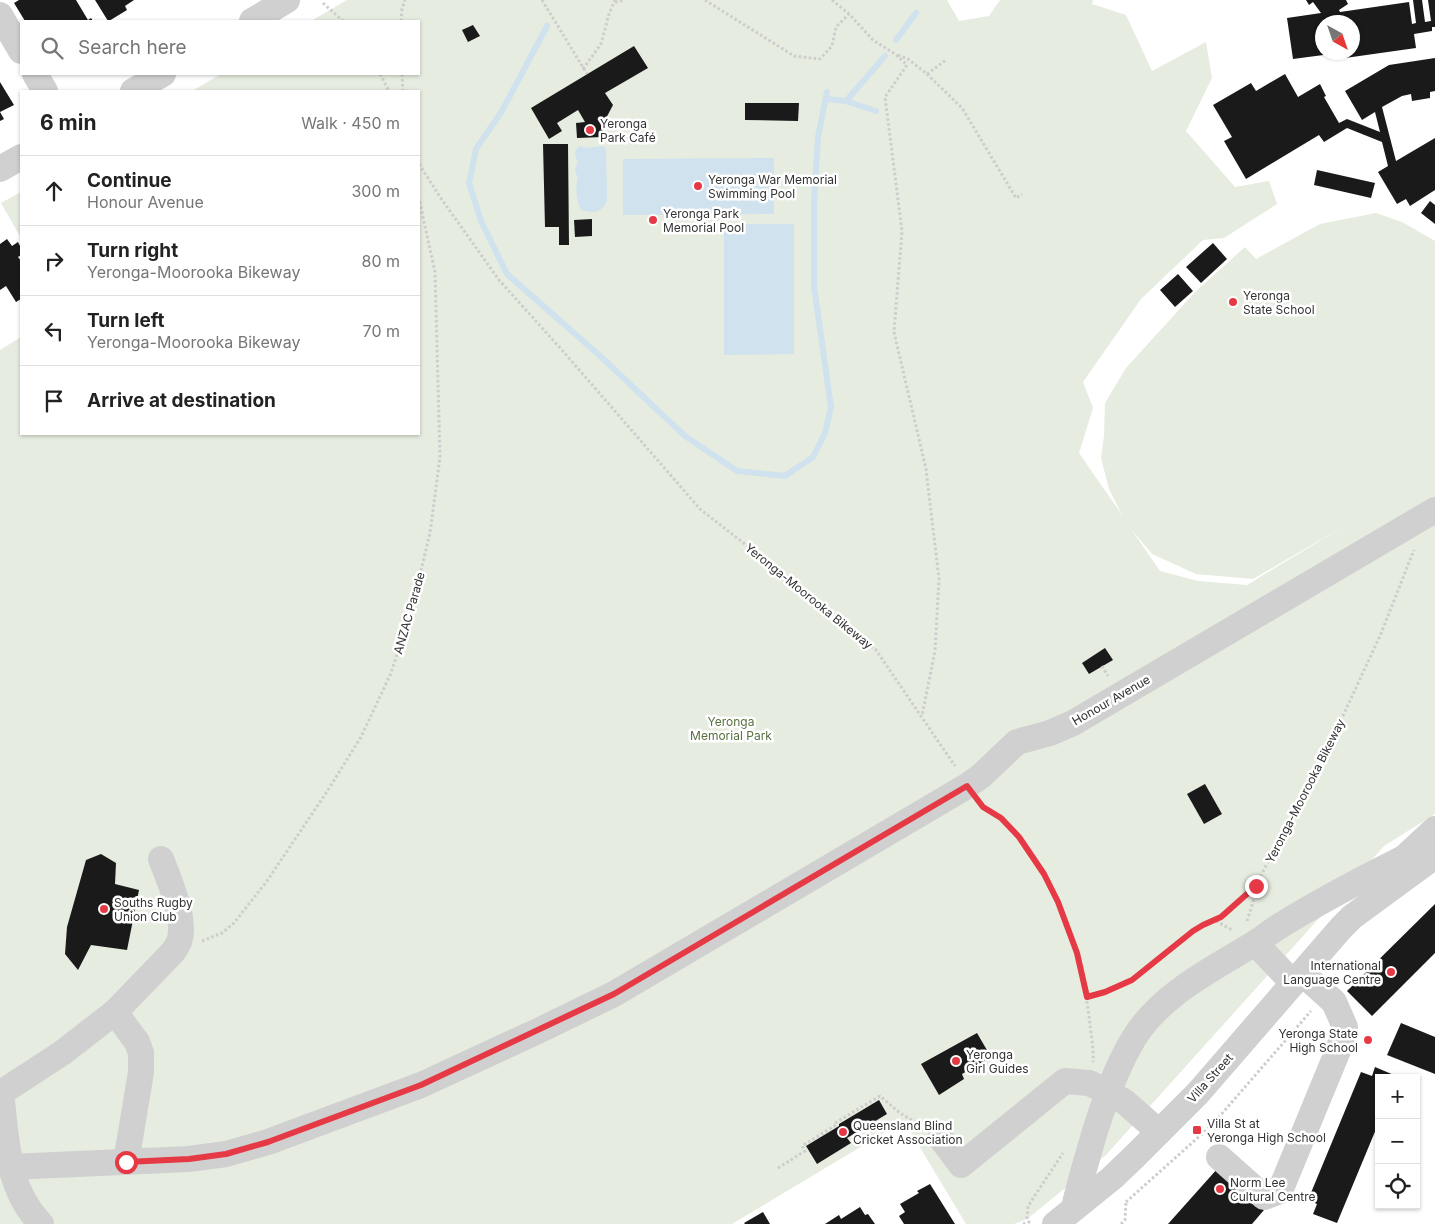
<!DOCTYPE html>
<meta charset="utf-8">
<style>
body{margin:0;font-family:Inter,sans-serif;background:#f2f2f2;color:#222}
.controls{position:absolute;right:15px;bottom:15px;display:grid;overflow:hidden;border-radius:0px;box-shadow:0 1px 4px #0004}
.controls button{width:45px;height:45px;display:grid;place-items:center;padding:0;border:0;border-bottom:1px solid #e0e0e0;background:#fff;color:#222;font:25px sans-serif}
.compass{position:absolute;left:1315px;top:15px;width:45px;height:45px;border-radius:50%;background:#fff;box-shadow:0 1px 4px #0004;rotate:140deg}
.stop{position:absolute;width:15px;height:15px;margin:-11px;border:4px solid #e63946;border-radius:50%;background:#fff}
.stop.end{background:#e63946;border-color:#fff;box-shadow:0 1px 5px #0008}
.list{margin:0;padding:0;list-style:none}
h2{display:flex;justify-content:space-between;align-items:center;height:65px;margin:0;padding:0 20px;font-size:21px}
h2 small{font-size:16px;font-weight:400;color:#767676}
.list li{display:grid;grid-template-columns:32px 1fr auto;gap:15px;align-items:center;box-sizing:border-box;height:70px;padding:0 20px;border-top:1px solid #e0e0e0}
.list b{display:block;font-size:19px;white-space:nowrap}
.list p{margin:0;font-size:16px;white-space:nowrap;color:#767676}
.list em{font-size:16px;font-style:normal;color:#767676}
.icon{flex:none;width:28px;height:28px;fill:none;stroke:currentColor;stroke-width:2;stroke-linecap:round;stroke-linejoin:round}
.map{position:relative;flex:none;width:1435px;height:1224px;overflow:hidden}
.search{position:absolute;background:#fff;box-shadow:0 1px 4px #0004;left:20px;top:20px;width:400px;height:55px;display:flex;align-items:center;gap:12px;box-sizing:border-box;padding:0 18px;border-radius:0px;color:#767676;font-size:19px}
.panel{position:absolute;background:#fff;box-shadow:0 1px 4px #0004;left:20px;top:90px;width:400px;height:345px;border-radius:0px}
.map>svg:first-child{display:block}
.green{fill:#e6ecdf;fill-rule:evenodd}
.water{fill:#cfe2ee}
.lines{fill:none;stroke-linecap:round;stroke-linejoin:round}
.stream{stroke:#cfe2ee;stroke-width:6}
.building{fill:#1a1a1a}
.path{stroke:#cdcdcd;stroke-width:3;stroke-dasharray:2.5 2.5;stroke-linecap:butt}
.minor{stroke:#d0d0d0;stroke-width:26}
.route{stroke:#e63946;stroke-width:6}
.poi-dot{fill:#e63946;stroke:#fff;stroke-width:2}
.labels{text-anchor:middle;dominant-baseline:central;stroke-width:5;stroke-linejoin:round;paint-order:stroke}
.poi-label{font-size:12px;fill:#333;stroke:#fff;text-anchor:start}
.street-label{font-size:12px;fill:#333;stroke:#fff}
.park-label{font-size:12px;fill:#56703f;stroke:#fff}
</style>
<div class="map">
<svg width="1435" height="1224" viewBox="0 0 1435 1224">
<rect width="100%" height="100%" fill="#fff"/>
<g class="green">
<path d="M347,0H947L959,21L989,16L1000,0H1093L1092,4L1126,15L1152,71L1206,42L1212,78L1186,131L1235,187L1269,181L1277,204L1224,238L1203,240L1141,299L1083,382L1093,408L1079,453L1122,515L1109,489L1101,458L1104,436L1105,403L1126,368L1196,291L1245,247L1256,259L1320,224L1376,213L1402,222L1435,241V814L1384,846L1106,1155L1027,1219L1014,1224H966L904,1121L732,1224H0V350L21,337V434H419V91H192L221,74H419V21H311ZM1346,525L1247,585L1198,581L1160,571L1131,529L1152,554L1196,574L1253,579Z"/>
<path d="M21,192V238L1,203Z"/>
</g>
<g class="water">
<path d="M579,146L588,148L603,146L606,149L607,200C601,214 595,213 581,210C576,200 575,188 578,177C574,171 575,168 578,162C574,156 574,151 579,146Z"/>
<path d="M774,158V214L623,215V159Z"/>
<path d="M724,224H794V354L724,355Z"/>
</g>
<g class="lines">
<g class="stream">
<path d="M547,26L502,111L476,149L469,183L481,221L507,274L599,355L685,436L737,471L785,476L813,457L825,433L831,407L814,286V202L818,137L827,92"/>
<path d="M896,40L916,13"/>
<path d="M826,99L846,101L876,111"/>
<path d="M846,101L885,56"/>
</g>
</g>
<g class="building">
<path d="M19,0H76L88,20L91,18L93,21H25L14,3Z"/>
<path d="M95,0H134L125,6L127,10L109,21H108Z"/>
<path d="M1306,0H1346L1348,4L1339,10L1340,12L1409,2L1412,24L1416,23L1413,0H1422L1425,22L1431,21L1428,0H1435V27H1432V31L1414,34L1416,48L1338,59L1337,52H1352V22H1322V52H1331V54L1293,59L1287,18L1321,13L1313,2L1309,5Z"/>
<path d="M473,25L480,36L468,42L462,30Z"/>
<path d="M634,46L648,68L605,93L613,105L603,124V137L577,138L576,123L585,122L578,110L557,123L562,131L549,139L531,108Z"/>
<path d="M1435,58V91L1430,92V98L1412,101L1411,94L1402,96L1382,107L1396,161L1435,138V190L1410,206L1406,199L1397,204L1378,172L1388,166L1382,142L1347,128L1324,142L1319,135L1246,179L1224,141L1232,137L1213,105L1251,83L1256,91L1285,74L1298,97L1320,84L1326,96L1324,97L1339,123L1347,119L1380,132L1375,112L1362,120L1345,91L1389,65Z"/>
<path d="M0,82L14,105L0,112L4,119L0,121Z"/>
<path d="M745,103H799L798,121L745,120Z"/>
<path d="M543,144H568L569,245H559V227H545Z"/>
<path d="M1317,170L1375,183L1371,198L1314,185Z"/>
<path d="M1430,201L1435,205V224L1421,213Z"/>
<path d="M592,219V236L575,237L574,220Z"/>
<path d="M7,239L12,246L18,242L21,248V255L18,257L21,261V299L16,302L6,286L0,290V244Z"/>
<path d="M1213,243L1227,259L1201,283L1186,267Z"/>
<path d="M1178,274L1193,291L1175,307L1160,290Z"/>
<path d="M1105,648L1113,660L1089,674L1082,663Z"/>
<path d="M1205,784L1222,814L1204,824L1187,794Z"/>
<path d="M101,854L116,863L115,884L139,890L127,950L91,945L78,970L65,954L67,927L86,860Z"/>
<path d="M1435,904V953L1372,1016L1347,991Z"/>
<path d="M1401,1023L1435,1037V1074L1387,1055Z"/>
<path d="M977,1033L991,1057L962,1074L964,1079L939,1095L921,1064Z"/>
<path d="M1375,1067L1401,1078H1379V1122L1337,1223L1313,1214L1317,1204L1308,1200L1361,1072L1372,1076Z"/>
<path d="M879,1100L887,1114L847,1138L851,1143L817,1164L806,1146L839,1126V1124Z"/>
<path d="M1218,1168L1264,1210L1252,1224H1168Z"/>
<path d="M930,1184L955,1224H904L899,1216L905,1212L900,1204L919,1193L917,1191Z"/>
<path d="M860,1207L865,1215L868,1214L875,1224H825L839,1215L841,1219Z"/>
<path d="M763,1212L770,1224H745L744,1223Z"/>
</g>
<g class="lines">
<g class="path">
<path d="M542,0L587,74"/>
<path d="M705,0L794,56L820,59L832,46L836,27L849,14"/>
<path d="M832,0L849,14L873,40L895,54L907,65L885,97L902,231L894,332L926,469L939,579L935,651L922,716"/>
<path d="M615,2L625,0"/>
<path d="M323,3L343,21"/>
<path d="M401,21L402,9L405,0"/>
<path d="M898,55L908,59L927,74L962,108L1016,198L1022,194"/>
<path d="M583,69L601,44L609,14L615,0"/>
<path d="M380,74L389,91"/>
<path d="M402,74L403,91"/>
<path d="M927,74L946,60"/>
<path d="M419,164L440,197L499,280L561,349L700,509L819,602L876,650L955,766"/>
<path d="M1102,666L1108,676"/>
<path d="M981,804C986,810 994,813 1000,817C1006,822 1013,830 1018,836C1059,887 1083,960 1090,1024C1091,1036 1094,1050 1093,1062"/>
<path d="M1216,921L1232,930"/>
<path d="M1247,921L1254,899L1256,886"/>
<path d="M202,941L222,933L234,923L267,881L328,790L361,737L391,673L412,608L430,533L440,457L435,272L419,199"/>
<path d="M1087,997L1105,992L1132,980L1193,931L1203,925L1221,917L1256,885L1334,735L1380,636L1414,550"/>
<path d="M778,1168L805,1151L802,1146L836,1125L835,1123L880,1096L900,1113L920,1125"/>
<path d="M1126,1202L1212,1125L1311,1011"/>
<path d="M1023,1224L1029,1222L1027,1219L1028,1206L1063,1153"/>
<path d="M1121,1224L1125,1220L1126,1201"/>
</g>
<g class="minor">
<path d="M0,15L21,51"/>
<path d="M252,21L287,0"/>
<path d="M35,74L45,91"/>
<path d="M133,91L163,74"/>
<path d="M0,169L21,157"/>
<path d="M1391,870L1435,829"/>
<path d="M1255,943L1293,983"/>
<path d="M115,1012L137,1042L141,1053V1072L126,1162"/>
<path d="M940,1137L961,1165L1065,1081L1089,1083L1108,1092L1125,1102L1159,1132"/>
<path d="M1219,1157L1264,1197L1280,1191L1339,1048L1345,1027L1334,1002L1302,973"/>
<path d="M10,1167L189,1159L226,1154L268,1142L421,1085L538,1031L614,994L967,786L981,776L1017,742L1050,733L1073,723L1435,510"/>
<path d="M1074,1208C1080,1181 1088,1155 1096,1128C1106,1097 1117,1066 1134,1038C1161,994 1213,969 1255,943C1264,937 1273,930 1283,924C1322,900 1362,879 1402,859"/>
<path d="M41,1224C6,1188 7,1140 1,1093L62,1053L115,1012L173,952C175,949 177,946 179,942C187,920 169,880 161,859"/>
<path d="M1055,1224L1112,1178L1135,1156L1198,1093L1341,928L1352,917L1435,856"/>
</g>
</g>
<g class="lines">
<path class="route" d="M126,1162L189,1159L226,1154L268,1142L421,1085L614,994L967,786L983,807L1001,818L1019,837L1044,874L1058,902L1077,953L1087,997L1105,992L1132,980L1193,931L1203,925L1221,917L1256,886"/>
</g>
<g class="poi-dot">
<circle cx="590" cy="130" r="5"/>
<circle cx="698" cy="186" r="5"/>
<circle cx="653" cy="220" r="5"/>
<circle cx="1233" cy="302" r="5"/>
<circle cx="104" cy="909" r="5"/>
<circle cx="1391" cy="972" r="5"/>
<circle cx="1368" cy="1040" r="5"/>
<circle cx="956" cy="1061" r="5"/>
<rect x="1192" y="1125" width="10" height="10" rx="2.5"/>
<circle cx="843" cy="1132" r="5"/>
<circle cx="1220" cy="1189" r="5"/>
</g>
<g class="labels">
<g class="poi-label">
<text x="600" y="123">Yeronga<tspan x="600" dy="14">Park Café</tspan></text>
<text x="708" y="179">Yeronga War Memorial<tspan x="708" dy="14">Swimming Pool</tspan></text>
<text x="663" y="213">Yeronga Park<tspan x="663" dy="14">Memorial Pool</tspan></text>
<text x="1243" y="295">Yeronga<tspan x="1243" dy="14">State School</tspan></text>
<text x="114" y="902">Souths Rugby<tspan x="114" dy="14">Union Club</tspan></text>
<text x="1381" y="965" text-anchor="end">International<tspan x="1381" dy="14">Language Centre</tspan></text>
<text x="1358" y="1033" text-anchor="end">Yeronga State<tspan x="1358" dy="14">High School</tspan></text>
<text x="966" y="1054">Yeronga<tspan x="966" dy="14">Girl Guides</tspan></text>
<text x="1207" y="1123">Villa St at<tspan x="1207" dy="14">Yeronga High School</tspan></text>
<text x="853" y="1125">Queensland Blind<tspan x="853" dy="14">Cricket Association</tspan></text>
<text x="1230" y="1182">Norm Lee<tspan x="1230" dy="14">Cultural Centre</tspan></text>
</g>
<g class="street-label">
<text transform="translate(809 596) rotate(39)">Yeronga-Moorooka Bikeway</text>
<text transform="translate(409 613) rotate(-74)">ANZAC Parade</text>
<text transform="translate(1111 700) rotate(-30)">Honour Avenue</text>
<text transform="translate(1305 791) rotate(-63)">Yeronga-Moorooka Bikeway</text>
<text transform="translate(1210 1078) rotate(-48)">Villa Street</text>
</g>
<g class="park-label">
<text x="731" y="721">Yeronga<tspan x="731" dy="14">Memorial Park</tspan></text>
</g>
</g>
</svg>
<div class="controls">
<button>+</button>
<button>−</button>
<button><svg class="icon" aria-label="locate" viewBox="0 0 24 24"><circle cx="12" cy="12" r="6"/><path d="M12 2v4M12 18v4M2 12h4M18 12h4"/></svg></button>
</div>
<svg class="compass" viewBox="-18 -18 36 36"><path d="M0-13l5 13h-10z" fill="#e53935"/><path d="M0 13l5-13h-10z" fill="#767676"/></svg>
<div class="stop" style="left:126px;top:1162px"></div>
<div class="stop end" style="left:1256px;top:886px"></div>
<div class="search"><svg class="icon" aria-label="search" viewBox="0 0 24 24"><circle cx="10" cy="10" r="6"/><path d="M15 15l6 6"/></svg>Search here</div>
<section class="panel">
<h2>6 min<small>Walk · 450 m</small></h2>
<ul class="list">
<li><svg class="icon" aria-label="ahead" viewBox="0 0 24 24"><path d="M12 20V5M6 11l6-6 6 6"/></svg><div><b>Continue</b><p>Honour Avenue</p></div><em>300 m</em></li>
<li><svg class="icon" aria-label="right" viewBox="0 0 24 24"><path d="M7 20v-9h11M14 6l5 5-5 5"/></svg><div><b>Turn right</b><p>Yeronga-Moorooka Bikeway</p></div><em>80 m</em></li>
<li><svg class="icon" aria-label="left" viewBox="0 0 24 24"><path d="M17 20v-9H6M10 6l-5 5 5 5"/></svg><div><b>Turn left</b><p>Yeronga-Moorooka Bikeway</p></div><em>70 m</em></li>
<li><svg class="icon" aria-label="arrive" viewBox="0 0 24 24"><path d="M6 21V4h12l-3 4 3 4H6"/></svg><div><b>Arrive at destination</b></div></li>
</ul>
</section>
</div>
